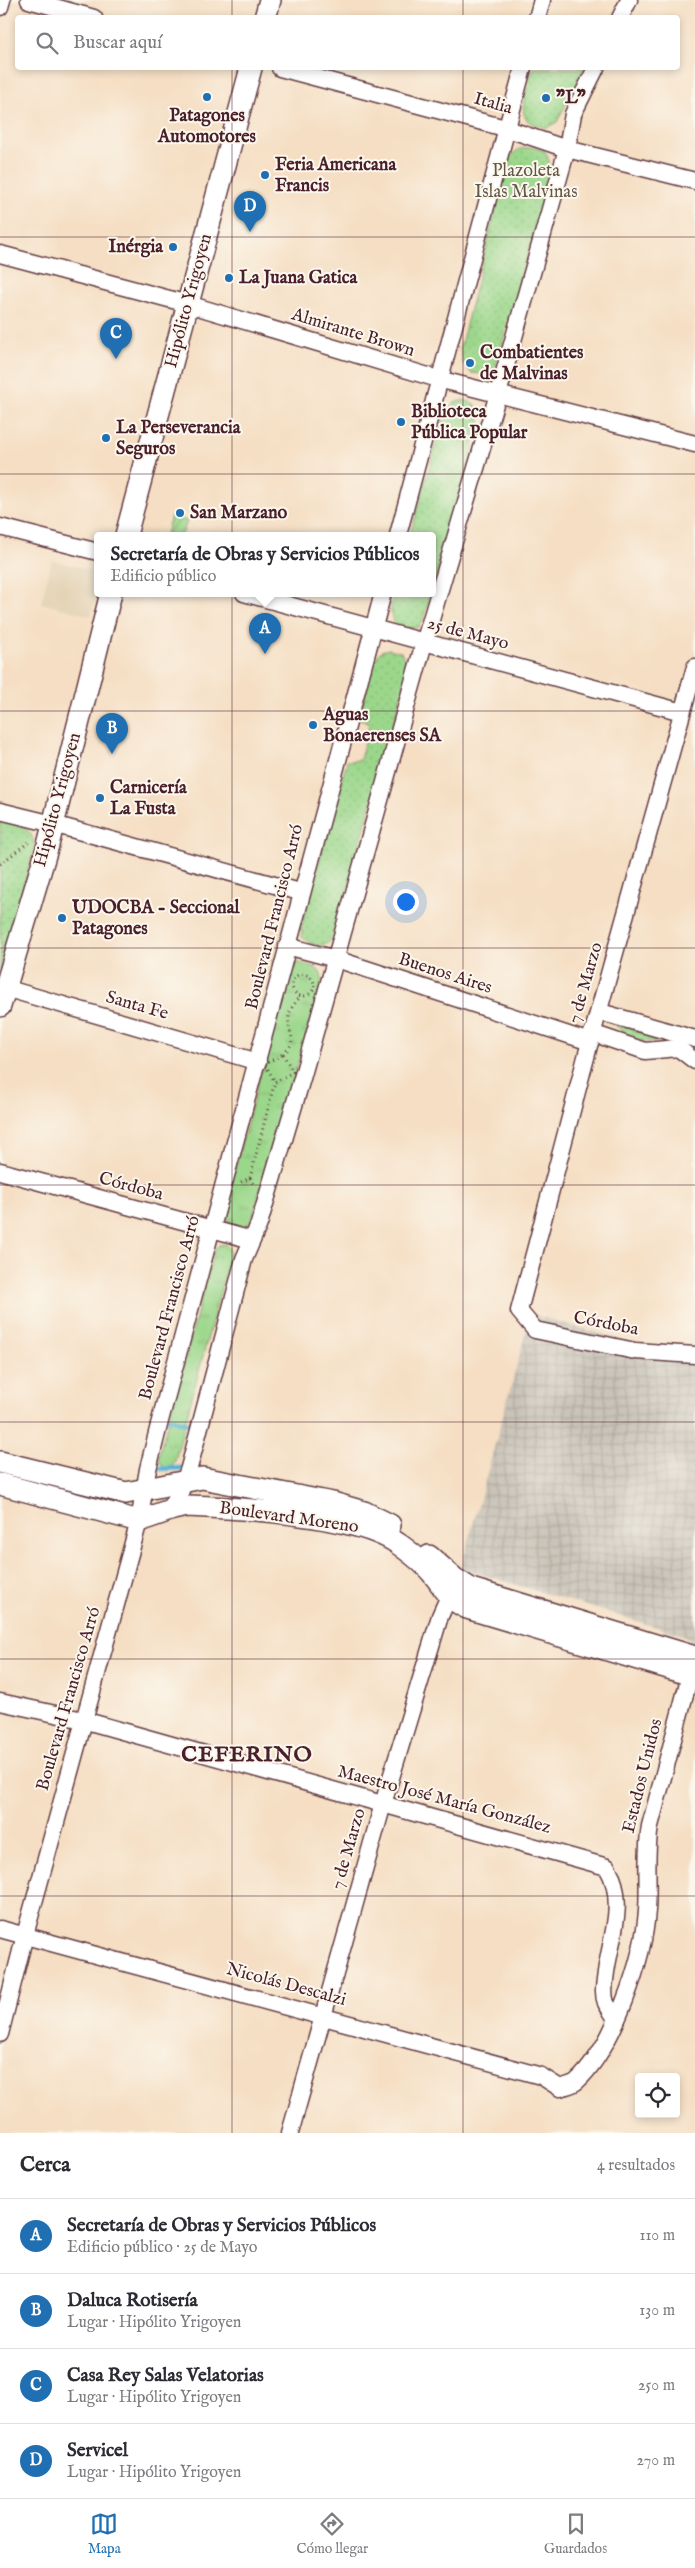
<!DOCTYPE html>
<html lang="es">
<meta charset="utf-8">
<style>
body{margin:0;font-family:"IM FELL English",serif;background:#f2f2f3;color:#2b2b33}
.controls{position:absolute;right:15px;bottom:15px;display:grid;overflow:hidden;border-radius:5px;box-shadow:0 2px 8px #0003}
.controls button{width:45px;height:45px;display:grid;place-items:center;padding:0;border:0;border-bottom:1px solid #e1e1e2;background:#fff;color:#2b2b33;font:25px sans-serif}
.you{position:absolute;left:405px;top:901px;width:18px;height:18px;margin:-12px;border:4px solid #fff;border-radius:50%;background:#1a73e8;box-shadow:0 0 0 8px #1a73e833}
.badge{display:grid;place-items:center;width:32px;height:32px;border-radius:50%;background:#1f6fb2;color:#fff;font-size:16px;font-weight:700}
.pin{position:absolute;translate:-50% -41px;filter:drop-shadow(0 1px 2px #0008)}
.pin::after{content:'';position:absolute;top:26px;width:18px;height:15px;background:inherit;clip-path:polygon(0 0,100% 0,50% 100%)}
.popup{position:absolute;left:94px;top:532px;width:342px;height:65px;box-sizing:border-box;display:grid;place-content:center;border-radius:5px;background:#fff;filter:drop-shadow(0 1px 4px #0005);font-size:16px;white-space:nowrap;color:#7c7c81}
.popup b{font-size:19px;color:#2b2b33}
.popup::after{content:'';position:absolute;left:50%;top:100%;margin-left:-10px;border:10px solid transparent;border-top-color:#fff}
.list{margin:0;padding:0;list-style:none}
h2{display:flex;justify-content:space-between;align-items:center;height:65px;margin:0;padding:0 20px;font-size:21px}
h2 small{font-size:16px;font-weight:400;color:#7c7c81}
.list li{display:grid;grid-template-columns:32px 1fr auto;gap:15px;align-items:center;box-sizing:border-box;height:75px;padding:0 20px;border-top:1px solid #e1e1e2}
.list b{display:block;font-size:19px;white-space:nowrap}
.list p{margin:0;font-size:16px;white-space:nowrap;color:#7c7c81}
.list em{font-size:16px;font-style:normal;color:#7c7c81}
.icon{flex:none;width:28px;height:28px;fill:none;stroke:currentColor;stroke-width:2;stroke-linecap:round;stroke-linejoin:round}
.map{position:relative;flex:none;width:695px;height:2133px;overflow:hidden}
.search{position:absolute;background:#fff;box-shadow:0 2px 8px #0003;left:15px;right:15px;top:15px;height:55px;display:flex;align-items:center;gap:12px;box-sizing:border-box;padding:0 18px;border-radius:5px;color:#7c7c81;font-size:19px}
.sheet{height:365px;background:#fff}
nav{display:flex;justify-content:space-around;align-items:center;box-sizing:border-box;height:70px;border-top:1px solid #e1e1e2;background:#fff;font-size:14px;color:#7c7c81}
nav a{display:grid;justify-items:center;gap:2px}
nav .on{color:#1f6fb2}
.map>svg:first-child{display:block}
.built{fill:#e3d2b4}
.industrial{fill:url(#industrial-grid)}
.grass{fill:url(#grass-tufts);stroke:#727b5b}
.park{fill:url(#park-dots);stroke:#727b5b}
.garden{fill:url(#garden-furrows);stroke:#727b5b}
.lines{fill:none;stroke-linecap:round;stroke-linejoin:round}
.stream{stroke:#57b3d5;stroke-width:5}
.minor-casing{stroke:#643c42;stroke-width:19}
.major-casing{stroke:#643c42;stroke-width:24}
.path{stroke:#643c42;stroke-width:3;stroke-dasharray:1 4;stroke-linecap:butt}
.minor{stroke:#fff;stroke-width:16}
.major{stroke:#fff;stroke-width:21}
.grid{fill:none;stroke:#4a1f2b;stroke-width:1;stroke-opacity:0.55}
.poi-dot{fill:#1f6fb2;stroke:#fbf7ec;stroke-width:2}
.labels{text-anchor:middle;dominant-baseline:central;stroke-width:4;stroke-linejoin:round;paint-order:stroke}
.poi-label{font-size:18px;font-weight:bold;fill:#4a1f2b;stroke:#fbf7ec;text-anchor:start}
.street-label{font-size:18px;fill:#4a1f2b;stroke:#fbf7ec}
.park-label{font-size:18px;fill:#625648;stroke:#fbf7ec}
.district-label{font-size:22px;font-weight:bold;letter-spacing:1px;fill:#4a1f2b;stroke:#fbf7ec}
</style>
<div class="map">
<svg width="695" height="2133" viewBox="0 0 695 2133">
<defs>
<pattern id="industrial-grid" width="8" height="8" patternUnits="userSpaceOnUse" patternTransform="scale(1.25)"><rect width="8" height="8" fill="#c9c3b8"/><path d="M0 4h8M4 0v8" fill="none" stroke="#aea79e"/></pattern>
<pattern id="grass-tufts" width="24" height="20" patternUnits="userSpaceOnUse" patternTransform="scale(1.25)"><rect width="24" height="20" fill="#9bd78b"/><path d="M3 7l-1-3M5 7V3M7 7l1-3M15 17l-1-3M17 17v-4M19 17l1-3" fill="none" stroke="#87b878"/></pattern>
<pattern id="park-dots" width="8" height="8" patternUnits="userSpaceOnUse" patternTransform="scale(1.25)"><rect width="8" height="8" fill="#9bd78b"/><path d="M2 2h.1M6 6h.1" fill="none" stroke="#87b878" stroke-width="1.8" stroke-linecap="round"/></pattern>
<pattern id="garden-furrows" width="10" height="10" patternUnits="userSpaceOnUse" patternTransform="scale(1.25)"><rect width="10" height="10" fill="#9bd78b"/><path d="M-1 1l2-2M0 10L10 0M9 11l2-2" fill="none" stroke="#87b878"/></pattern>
</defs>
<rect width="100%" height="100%" fill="#fbf7ec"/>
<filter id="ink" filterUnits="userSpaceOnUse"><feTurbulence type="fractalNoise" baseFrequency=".02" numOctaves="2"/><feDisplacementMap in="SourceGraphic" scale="10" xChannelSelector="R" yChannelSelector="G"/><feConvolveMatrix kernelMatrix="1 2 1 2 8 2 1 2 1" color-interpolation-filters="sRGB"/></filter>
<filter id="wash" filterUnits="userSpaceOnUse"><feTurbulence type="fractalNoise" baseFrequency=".0096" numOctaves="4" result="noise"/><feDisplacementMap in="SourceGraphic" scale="20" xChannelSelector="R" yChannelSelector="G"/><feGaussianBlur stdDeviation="1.12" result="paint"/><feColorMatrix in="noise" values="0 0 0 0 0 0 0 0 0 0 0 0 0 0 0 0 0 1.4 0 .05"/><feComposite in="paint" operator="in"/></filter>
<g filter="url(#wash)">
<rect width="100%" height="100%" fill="#f5dec3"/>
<path class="built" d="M52,560L97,572V589L91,616L41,603Z"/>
<path class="industrial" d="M531,1314L695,1361V1645L686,1636L461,1568Z"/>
<g class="grass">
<path d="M300,963C313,967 322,967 322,982L251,1222L240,1227L230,1223L224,1210L288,971L293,964Z"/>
<path d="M612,1023L670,1039C636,1045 639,1041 612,1023Z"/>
<path d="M225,1244L229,1248L230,1255L174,1464L170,1468H164L158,1458L214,1251L219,1245Z"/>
</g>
<g class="park">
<path d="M534,68H584L557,122L546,128C541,126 535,125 531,123C514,114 530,81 534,68Z"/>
<path d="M532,147L545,151L549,161L550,176L496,366L488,374L471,373L463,363L460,348L509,158L519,149Z"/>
<path d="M464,400L475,404L479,412L480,422L433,587L432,535H410L445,412L454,403Z"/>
<path d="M394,593H431L423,620L418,627C389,633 388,614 394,593Z"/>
<path d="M389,649L401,652L409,667L335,936C325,949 314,948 302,937L301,927L347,761L360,760L369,724L359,718L375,659L381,651Z"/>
<path d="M0,819C19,825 30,824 35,846L0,973Z"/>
</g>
<path class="garden" d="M171,516L187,521L182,535L166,534Z"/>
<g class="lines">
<g class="stream">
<path d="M164,1417L197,1426"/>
<path d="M152,1469L186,1468"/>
</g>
</g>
</g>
<g filter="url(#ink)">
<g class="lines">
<defs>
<g id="minor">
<path d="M29,0L94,18"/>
<path d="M0,7L2,0"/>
<path d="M537,18L542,0"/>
<path d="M620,18L629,0"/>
<path d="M280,68L505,128L567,149L695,181"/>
<path d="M0,254L188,304L438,379L695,444"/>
<path d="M0,527L98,552"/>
<path d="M398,535L523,68"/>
<path d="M244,593L682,712"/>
<path d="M695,667L590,1042L519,1311L535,1330L635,1351L695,1355"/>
<path d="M0,811L53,824L300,892"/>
<path d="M287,946L336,959L590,1042"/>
<path d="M5,988L258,1062"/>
<path d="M600,1012L695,1039"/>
<path d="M592,1033L645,1051L678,1048L695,1061"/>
<path d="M0,1171L252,1240"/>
<path d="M167,1511L180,1493L189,1468L244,1259L259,1224L303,1075L424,643L498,394L567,149L573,114L596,68"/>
<path d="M0,1702L83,1720L607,1867C627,1900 611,1937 606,1972C605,1982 602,1993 606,2003C609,2008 613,2014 616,2019"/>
<path d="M0,1929L541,2076L560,2088C565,2086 573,2085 577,2081C613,2048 644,1959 647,1910C649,1881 645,1854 650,1826L693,1664"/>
<path d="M0,2034L25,1935L139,1521L148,1469L161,1417L383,593"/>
<path d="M290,2133L383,1804L440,1616L453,1587"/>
</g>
<g id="major">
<path d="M265,18L270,0"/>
<path d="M126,535L251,68"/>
<path d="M0,1006L48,845L111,593"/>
<path d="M0,1462L126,1493L202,1478L333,1503L364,1512L390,1525"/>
<path d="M0,1484L139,1521L173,1509L187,1506C240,1508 359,1514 400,1545C411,1553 424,1563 432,1573C444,1587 449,1600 467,1608L695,1676"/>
<path d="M429,1556L455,1579L471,1589L695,1657"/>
</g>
</defs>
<use href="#minor" class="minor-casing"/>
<use href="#major" class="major-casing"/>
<g class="path">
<path d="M0,864L29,842"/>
<circle cx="303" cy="985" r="11"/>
<path d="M283,1054L293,1072L275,1082L265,1064Z"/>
<path d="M283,1054C300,1040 287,1034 289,1017C289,1009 296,1002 301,996"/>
<path d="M250,1178L254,1186"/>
<path d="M241,1182L250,1178L275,1081"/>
</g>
<use href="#minor" class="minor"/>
<use href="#major" class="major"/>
</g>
</g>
<path class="grid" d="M232,0V18M463,0V18M232,68V2133M463,68V2133M0,237H695M0,474H695M0,711H695M0,948H695M0,1185H695M0,1422H695M0,1659H695M0,1896H695"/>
<g class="poi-dot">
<circle cx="207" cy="97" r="5"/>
<circle cx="546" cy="98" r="5"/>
<circle cx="265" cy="175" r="5"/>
<circle cx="173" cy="247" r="5"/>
<circle cx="229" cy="278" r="5"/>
<circle cx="470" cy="363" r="5"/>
<circle cx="401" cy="422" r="5"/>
<circle cx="106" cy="438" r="5"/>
<circle cx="180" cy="513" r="5"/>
<circle cx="313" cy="725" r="5"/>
<circle cx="100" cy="798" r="5"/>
<circle cx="62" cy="918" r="5"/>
</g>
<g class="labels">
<g class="poi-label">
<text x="556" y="98">"L"</text>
<text x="207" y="116" text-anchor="middle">Patagones<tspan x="207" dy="21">Automotores</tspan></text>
<text x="275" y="165">Feria Americana<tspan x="275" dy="21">Francis</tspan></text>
<text x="163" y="247" text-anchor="end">Inérgia</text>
<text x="239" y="278">La Juana Gatica</text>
<text x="480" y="353">Combatientes<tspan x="480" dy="21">de Malvinas</tspan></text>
<text x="411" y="412">Biblioteca<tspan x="411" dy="21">Pública Popular</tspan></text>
<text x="116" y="428">La Perseverancia<tspan x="116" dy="21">Seguros</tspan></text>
<text x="190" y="513">San Marzano</text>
<text x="323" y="715">Aguas<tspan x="323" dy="21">Bonaerenses SA</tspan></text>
<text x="110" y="788">Carnicería<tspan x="110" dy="21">La Fusta</tspan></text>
<text x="72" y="908">UDOCBA - Seccional<tspan x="72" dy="21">Patagones</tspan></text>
</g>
<g class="street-label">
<text transform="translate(493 104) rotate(16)">Italia</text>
<text transform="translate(189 301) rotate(-75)">Hipólito Yrigoyen</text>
<text transform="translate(353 333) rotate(17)">Almirante Brown</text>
<text transform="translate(468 634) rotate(15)">25 de Mayo</text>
<text transform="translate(58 800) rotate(-75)">Hipólito Yrigoyen</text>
<text transform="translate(275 917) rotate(-76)">Boulevard Francisco Arró</text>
<text transform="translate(445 974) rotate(18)">Buenos Aires</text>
<text transform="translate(586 983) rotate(-74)">7 de Marzo</text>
<text transform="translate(137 1006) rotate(16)">Santa Fe</text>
<text transform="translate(131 1187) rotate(15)">Córdoba</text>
<text transform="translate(170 1308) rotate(-75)">Boulevard Francisco Arró</text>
<text transform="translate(606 1324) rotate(11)">Córdoba</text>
<text transform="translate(289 1518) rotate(8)">Boulevard Moreno</text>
<text transform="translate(69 1699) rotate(-74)">Boulevard Francisco Arró</text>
<text transform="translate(643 1776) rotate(-76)">Estados Unidos</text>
<text transform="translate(444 1800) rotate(15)">Maestro José María González</text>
<text transform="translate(349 1849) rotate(-74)">7 de Marzo</text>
<text transform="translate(286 1985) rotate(15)">Nicolás Descalzi</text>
</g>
<g class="park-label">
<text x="526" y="171">Plazoleta<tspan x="526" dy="21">Islas Malvinas</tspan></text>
</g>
<g class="district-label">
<text x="247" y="1755">CEFERINO</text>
</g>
</g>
</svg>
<div class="controls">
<button><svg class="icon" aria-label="locate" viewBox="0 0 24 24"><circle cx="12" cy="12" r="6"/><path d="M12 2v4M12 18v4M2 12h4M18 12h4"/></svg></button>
</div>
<div class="you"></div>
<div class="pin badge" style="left:265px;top:654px">A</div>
<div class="popup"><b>Secretaría de Obras y Servicios Públicos</b>Edificio público</div>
<div class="pin badge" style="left:112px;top:754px">B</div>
<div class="pin badge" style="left:116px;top:359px">C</div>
<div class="pin badge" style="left:250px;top:232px">D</div>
<div class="search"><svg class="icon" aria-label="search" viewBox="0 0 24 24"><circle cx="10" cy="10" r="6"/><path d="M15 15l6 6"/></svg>Buscar aquí</div>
</div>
<section class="sheet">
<h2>Cerca<small>4 resultados</small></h2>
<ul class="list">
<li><span class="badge">A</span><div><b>Secretaría de Obras y Servicios Públicos</b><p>Edificio público · 25 de Mayo</p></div><em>110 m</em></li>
<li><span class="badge">B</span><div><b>Daluca Rotisería</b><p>Lugar · Hipólito Yrigoyen</p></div><em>130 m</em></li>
<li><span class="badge">C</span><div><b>Casa Rey Salas Velatorias</b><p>Lugar · Hipólito Yrigoyen</p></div><em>250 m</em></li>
<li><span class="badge">D</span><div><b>Servicel</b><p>Lugar · Hipólito Yrigoyen</p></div><em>270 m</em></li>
</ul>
</section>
<nav>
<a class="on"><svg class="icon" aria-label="map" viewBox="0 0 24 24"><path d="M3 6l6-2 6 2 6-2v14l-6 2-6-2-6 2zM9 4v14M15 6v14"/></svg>Mapa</a>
<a><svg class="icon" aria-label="directions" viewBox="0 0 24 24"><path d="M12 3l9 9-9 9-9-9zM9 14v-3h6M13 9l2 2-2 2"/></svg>Cómo llegar</a>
<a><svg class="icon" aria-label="saved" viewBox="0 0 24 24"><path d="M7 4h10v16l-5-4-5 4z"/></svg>Guardados</a>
</nav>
